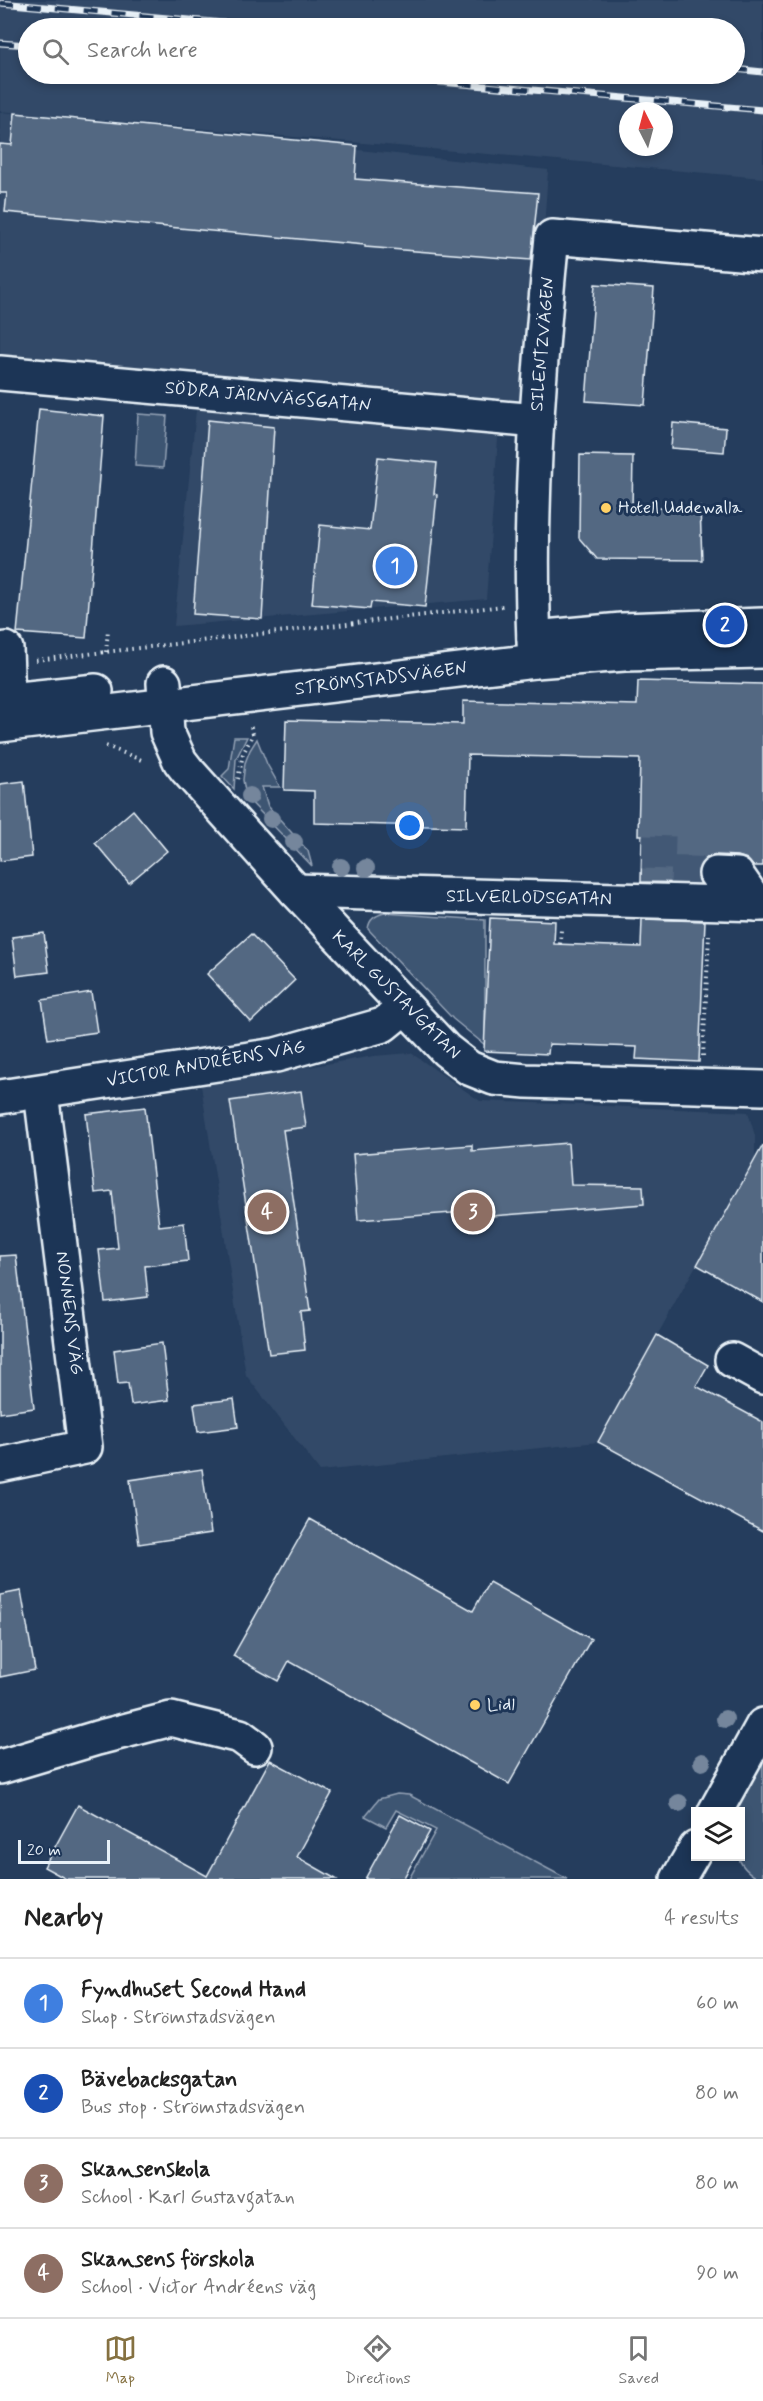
<!DOCTYPE html>
<meta charset="utf-8">
<style>
body{margin:0;font-family:Mynerve,sans-serif;background:#f6f6f6;color:#222}
.controls{position:absolute;right:18px;bottom:18px;display:grid;overflow:hidden;border-radius:0px;box-shadow:0 3px 9px #0003}
.controls button{width:54px;height:54px;display:grid;place-items:center;padding:0;border:0;border-bottom:2px solid #e0e0e0;background:#fff;color:#222;font:30px sans-serif}
.compass{position:absolute;left:619px;top:102px;width:54px;height:54px;border-radius:50%;background:#fff;box-shadow:0 3px 9px #0003;rotate:354deg}
.scale{position:absolute;left:18px;bottom:15px;width:92px;box-sizing:border-box;padding-left:6px;border:3px solid #e8f1f8;border-top:0;font-size:16px;line-height:21px;white-space:nowrap;color:#e8f1f8;-webkit-text-stroke:4px #1d3557;paint-order:stroke}
.you{position:absolute;left:410px;top:826px;width:21px;height:21px;margin:-15px;border:4px solid #fff;border-radius:50%;background:#1a73e8;box-shadow:0 0 0 9px #1a73e833}
.badge{display:grid;place-items:center;width:39px;height:39px;border-radius:50%;background:#857141;color:#fff;font-size:20px;font-weight:700}
.pin{position:absolute;translate:-50% -50%;border:3px solid #fff;box-shadow:0 2px 6px #0006}
.list{margin:0;padding:0;list-style:none}
h2{display:flex;justify-content:space-between;align-items:center;height:78px;margin:0;padding:0 24px;font-size:26px}
h2 small{font-size:20px;font-weight:400;color:#767676}
.list li{display:grid;grid-template-columns:39px 1fr auto;gap:18px;align-items:center;box-sizing:border-box;height:90px;padding:0 24px;border-top:2px solid #e0e0e0}
.list b{display:block;font-size:22px;white-space:nowrap}
.list p{margin:0;font-size:20px;white-space:nowrap;color:#767676}
.list em{font-size:20px;font-style:normal;color:#767676}
.icon{flex:none;width:33px;height:33px;fill:none;stroke:currentColor;stroke-width:2;stroke-linecap:round;stroke-linejoin:round}
.map{position:relative;flex:none;width:763px;height:1879px;overflow:hidden}
.search{position:absolute;background:#fff;box-shadow:0 3px 9px #0003;left:18px;right:18px;top:18px;height:66px;display:flex;align-items:center;gap:15px;box-sizing:border-box;padding:0 21px;border-radius:33px;color:#767676;font-size:22px}
.sheet{height:438px;background:#fff}
nav{display:flex;justify-content:space-around;align-items:center;box-sizing:border-box;height:84px;border-top:2px solid #e0e0e0;background:#fff;font-size:16px;color:#767676}
nav a{display:grid;justify-items:center;gap:3px}
nav .on{color:#857141}
.map>svg:first-child{display:block}
.built{fill:#334a68;fill-rule:evenodd}
.green{fill:#3e5472;stroke:#93a2b5;stroke-width:1.5}
.building{fill:#536782;stroke:#e8f1f8;stroke-width:1.5}
.lines{fill:none;stroke-linecap:round;stroke-linejoin:round}
.minor-tunnel{stroke:#425874;stroke-width:33;stroke-dasharray:33 16;stroke-linecap:butt}
.minor-casing{stroke:#e8f1f8;stroke-width:38}
.major-casing{stroke:#e8f1f8;stroke-width:38}
.path{stroke:#e8f1f8;stroke-width:4;stroke-dasharray:1.5 4.5;stroke-linecap:butt}
.minor{stroke:#1d3557;stroke-width:33}
.major{stroke:#1d3557;stroke-width:33}
.rail-casing{stroke:#e8f1f8;stroke-width:7}
.rail{stroke:#1d3557;stroke-width:4.5;stroke-dasharray:14;stroke-linecap:butt}
.tree{fill:#74869c}
.poi-dot{fill:#ffd166;stroke:#1d3557;stroke-width:2}
.labels{text-anchor:middle;dominant-baseline:central;stroke-width:6;stroke-linejoin:round;paint-order:stroke}
.street-label{font-size:18px;fill:#e8f1f8;stroke:#1d3557}
.poi-label{font-size:18px;fill:#e8f1f8;stroke:#1d3557;text-anchor:start}
</style>
<div class="map">
<svg width="763" height="1879" viewBox="0 0 763 1879">
<rect width="100%" height="100%" fill="#253d5d"/>
<filter id="ink" filterUnits="userSpaceOnUse"><feTurbulence type="fractalNoise" baseFrequency=".0167" numOctaves="2"/><feDisplacementMap in="SourceGraphic" scale="12" xChannelSelector="R" yChannelSelector="G"/><feConvolveMatrix kernelMatrix="1 2 1 2 8 2 1 2 1" color-interpolation-filters="sRGB"/></filter>
<g filter="url(#ink)">
<g class="built">
<path d="M0,0H763V178L0,111ZM734,28V74H28V28ZM628,111H664V147H628Z"/>
<path d="M0,112L548,170L531,416L0,369Z"/>
<path d="M197,401L499,425L486,599L174,626Z"/>
<path d="M411,1053L480,1101L748,1112L755,1136V1159L598,1442L320,1471L246,1375L201,1085L374,1056Z"/>
</g>
<g class="green">
<path d="M138,414L167,416L163,468L135,466Z"/>
<path d="M234,737H247L236,759L234,789L222,776L229,769Z"/>
<path d="M257,739L267,764L280,787H262L268,806L308,851L312,866L246,797L243,780L245,763L250,750Z"/>
<path d="M384,913L485,920V1045L453,1019L368,929C369,919 375,916 384,913Z"/>
<path d="M763,1759V1879C755,1879 741,1867 739,1858C738,1847 740,1826 740,1812H737L740,1800Z"/>
<path d="M397,1794L409,1795L567,1879H409L436,1830L396,1810L386,1827L365,1816L379,1799Z"/>
</g>
<g class="building">
<path d="M15,113L357,146L355,179L538,193L531,260L365,247V245L5,212L7,193H0V144L12,145Z"/>
<path d="M595,284L654,288L645,405L586,401Z"/>
<path d="M39,409L104,416L86,638L17,633Z"/>
<path d="M208,420L274,427L262,619L193,614Z"/>
<path d="M673,423L726,428L724,452L671,448Z"/>
<path d="M580,455L633,456L632,509L700,507L702,560L597,559L579,538Z"/>
<path d="M378,457L437,463L434,494L437,495L425,607L371,602L370,609L312,604L320,525L370,530Z"/>
<path d="M638,681L763,684V866H753L747,859L738,856L716,855L707,858L700,864L697,874L700,883L641,882L642,835H638L640,759L468,755L466,827L314,823V791L284,790L286,720L463,724V701L637,705Z"/>
<path d="M24,781L32,857L0,861V784Z"/>
<path d="M133,810L167,851L129,883L95,843Z"/>
<path d="M490,918L555,921L554,944L641,947L642,919L705,921L699,1062L636,1059L637,1047L549,1044L548,1054L484,1051Z"/>
<path d="M44,933L49,972L17,976L12,937Z"/>
<path d="M251,934L295,980L251,1022L207,974Z"/>
<path d="M91,992L97,1032L48,1039L42,1000Z"/>
<path d="M301,1091L306,1127L283,1130L310,1311L301,1312L305,1350L269,1354L230,1101Z"/>
<path d="M145,1107L159,1226L184,1223L188,1261L145,1266L148,1297L105,1302L99,1250L118,1248L112,1191L95,1193L86,1114Z"/>
<path d="M568,1143L571,1185L643,1186L644,1204L479,1217V1211L358,1220L353,1154L472,1145V1151Z"/>
<path d="M763,1145V1302L697,1265Z"/>
<path d="M16,1255L34,1408L0,1413V1256Z"/>
<path d="M657,1335L708,1365L696,1386L763,1422V1531L598,1442Z"/>
<path d="M162,1343L169,1400L131,1405L128,1383L118,1384L114,1350Z"/>
<path d="M234,1399L238,1427L198,1432L194,1404Z"/>
<path d="M202,1469L211,1533L139,1544L130,1480Z"/>
<path d="M310,1519L473,1611L489,1582L591,1639L509,1784L289,1661L278,1681L233,1656Z"/>
<path d="M21,1591L35,1670L0,1677V1595Z"/>
<path d="M270,1760L332,1793L297,1857L336,1879H66L44,1867L78,1805L207,1876Z"/>
<path d="M400,1815L430,1831L403,1879H365Z"/>
</g>
<g class="lines">
<path class="minor-tunnel" d="M659,836L658,872L716,874"/>
<defs>
<g id="minor">
<path d="M0,373L537,421"/>
<path d="M6,649L8,700"/>
<path d="M535,661C527,520 538,378 552,237L763,255"/>
<path d="M164,683L167,732L180,761L187,770L296,891L446,1050L469,1068L494,1078L526,1081L763,1088"/>
<path d="M716,874L737,875L757,904"/>
<path d="M296,891L763,904"/>
<path d="M0,1097L276,1055L383,1025L404,1008"/>
<path d="M732,1360L763,1377"/>
<path d="M0,1465L85,1447L41,1092"/>
<path d="M0,1767L97,1738L171,1719L240,1736L255,1747"/>
</g>
<g id="major">
<path d="M534,638L622,630L763,625"/>
<path d="M0,701L96,691"/>
<path d="M0,725L535,661L624,654L763,651"/>
<path d="M715,1812L763,1725"/>
<path d="M678,1879L696,1848"/>
</g>
</defs>
<use href="#minor" class="minor-casing"/>
<use href="#major" class="major-casing"/>
<g class="path">
<path d="M106,652L108,630"/>
<path d="M36,660L503,606"/>
<path d="M106,746L144,761"/>
<path d="M238,779L243,754L253,734L251,727"/>
<path d="M560,944L561,930"/>
<path d="M703,1056L709,935"/>
</g>
<use href="#minor" class="minor"/>
<use href="#major" class="major"/>
<defs>
<g id="rail">
<path d="M0,3L279,28"/>
<path d="M0,43L28,45"/>
<path d="M734,69L763,72"/>
<path d="M348,74L763,110"/>
</g>
</defs>
<use href="#rail" class="rail-casing"/>
<use href="#rail" class="rail"/>
</g>
<g class="tree">
<circle cx="250" cy="796" r="9"/>
<circle cx="271" cy="819" r="9"/>
<circle cx="294" cy="842" r="9"/>
<circle cx="341" cy="867" r="9"/>
<circle cx="366" cy="868" r="9"/>
<circle cx="725" cy="1719" r="9"/>
<circle cx="702" cy="1762" r="9"/>
<circle cx="679" cy="1803" r="9"/>
</g>
</g>
<g class="poi-dot">
<circle cx="606" cy="508" r="6"/>
<circle cx="475" cy="1705" r="6"/>
</g>
<g class="labels">
<g class="street-label">
<text transform="translate(543 344) rotate(-85)">SILENTZVÄGEN</text>
<text transform="translate(268 397) rotate(5)">SÖDRA JÄRNVÄGSGATAN</text>
<text transform="translate(381 679) rotate(-7)">STRÖMSTADSVÄGEN</text>
<text transform="translate(529 898) rotate(1)">SILVERLODSGATAN</text>
<text transform="translate(396 995) rotate(45)">KARL GUSTAVGATAN</text>
<text transform="translate(206 1064) rotate(-10)">VICTOR ANDRÉENS VÄG</text>
<text transform="translate(69 1313) rotate(83)">NONNENS VÄG</text>
</g>
<g class="poi-label">
<text x="618" y="508">Hotell Uddewalla</text>
<text x="487" y="1705">Lidl</text>
</g>
</g>
</svg>
<div class="controls">
<button><svg class="icon" aria-label="layers" viewBox="0 0 24 24"><path d="M12 4l9 5-9 5-9-5zM3 14l9 5 9-5"/></svg></button>
</div>
<svg class="compass" viewBox="-18 -18 36 36"><path d="M0-13l5 13h-10z" fill="#e53935"/><path d="M0 13l5-13h-10z" fill="#767676"/></svg>
<div class="scale">20 m</div>
<div class="you"></div>
<div class="pin badge" style="left:395px;top:566px;background:#3f7fe0">1</div>
<div class="pin badge" style="left:725px;top:625px;background:#1a4fb4">2</div>
<div class="pin badge" style="left:473px;top:1212px;background:#8d6e63">3</div>
<div class="pin badge" style="left:267px;top:1212px;background:#8d6e63">4</div>
<div class="search"><svg class="icon" aria-label="search" viewBox="0 0 24 24"><circle cx="10" cy="10" r="6"/><path d="M15 15l6 6"/></svg>Search here</div>
</div>
<section class="sheet">
<h2>Nearby<small>4 results</small></h2>
<ul class="list">
<li><span class="badge" style="background:#3f7fe0">1</span><div><b>Fyndhuset Second Hand</b><p>Shop · Strömstadsvägen</p></div><em>60 m</em></li>
<li><span class="badge" style="background:#1a4fb4">2</span><div><b>Bävebacksgatan</b><p>Bus stop · Strömstadsvägen</p></div><em>80 m</em></li>
<li><span class="badge" style="background:#8d6e63">3</span><div><b>Skansenskola</b><p>School · Karl Gustavgatan</p></div><em>80 m</em></li>
<li><span class="badge" style="background:#8d6e63">4</span><div><b>Skansens förskola</b><p>School · Victor Andréens väg</p></div><em>90 m</em></li>
</ul>
</section>
<nav>
<a class="on"><svg class="icon" aria-label="map" viewBox="0 0 24 24"><path d="M3 6l6-2 6 2 6-2v14l-6 2-6-2-6 2zM9 4v14M15 6v14"/></svg>Map</a>
<a><svg class="icon" aria-label="directions" viewBox="0 0 24 24"><path d="M12 3l9 9-9 9-9-9zM9 14v-3h6M13 9l2 2-2 2"/></svg>Directions</a>
<a><svg class="icon" aria-label="saved" viewBox="0 0 24 24"><path d="M7 4h10v16l-5-4-5 4z"/></svg>Saved</a>
</nav>
